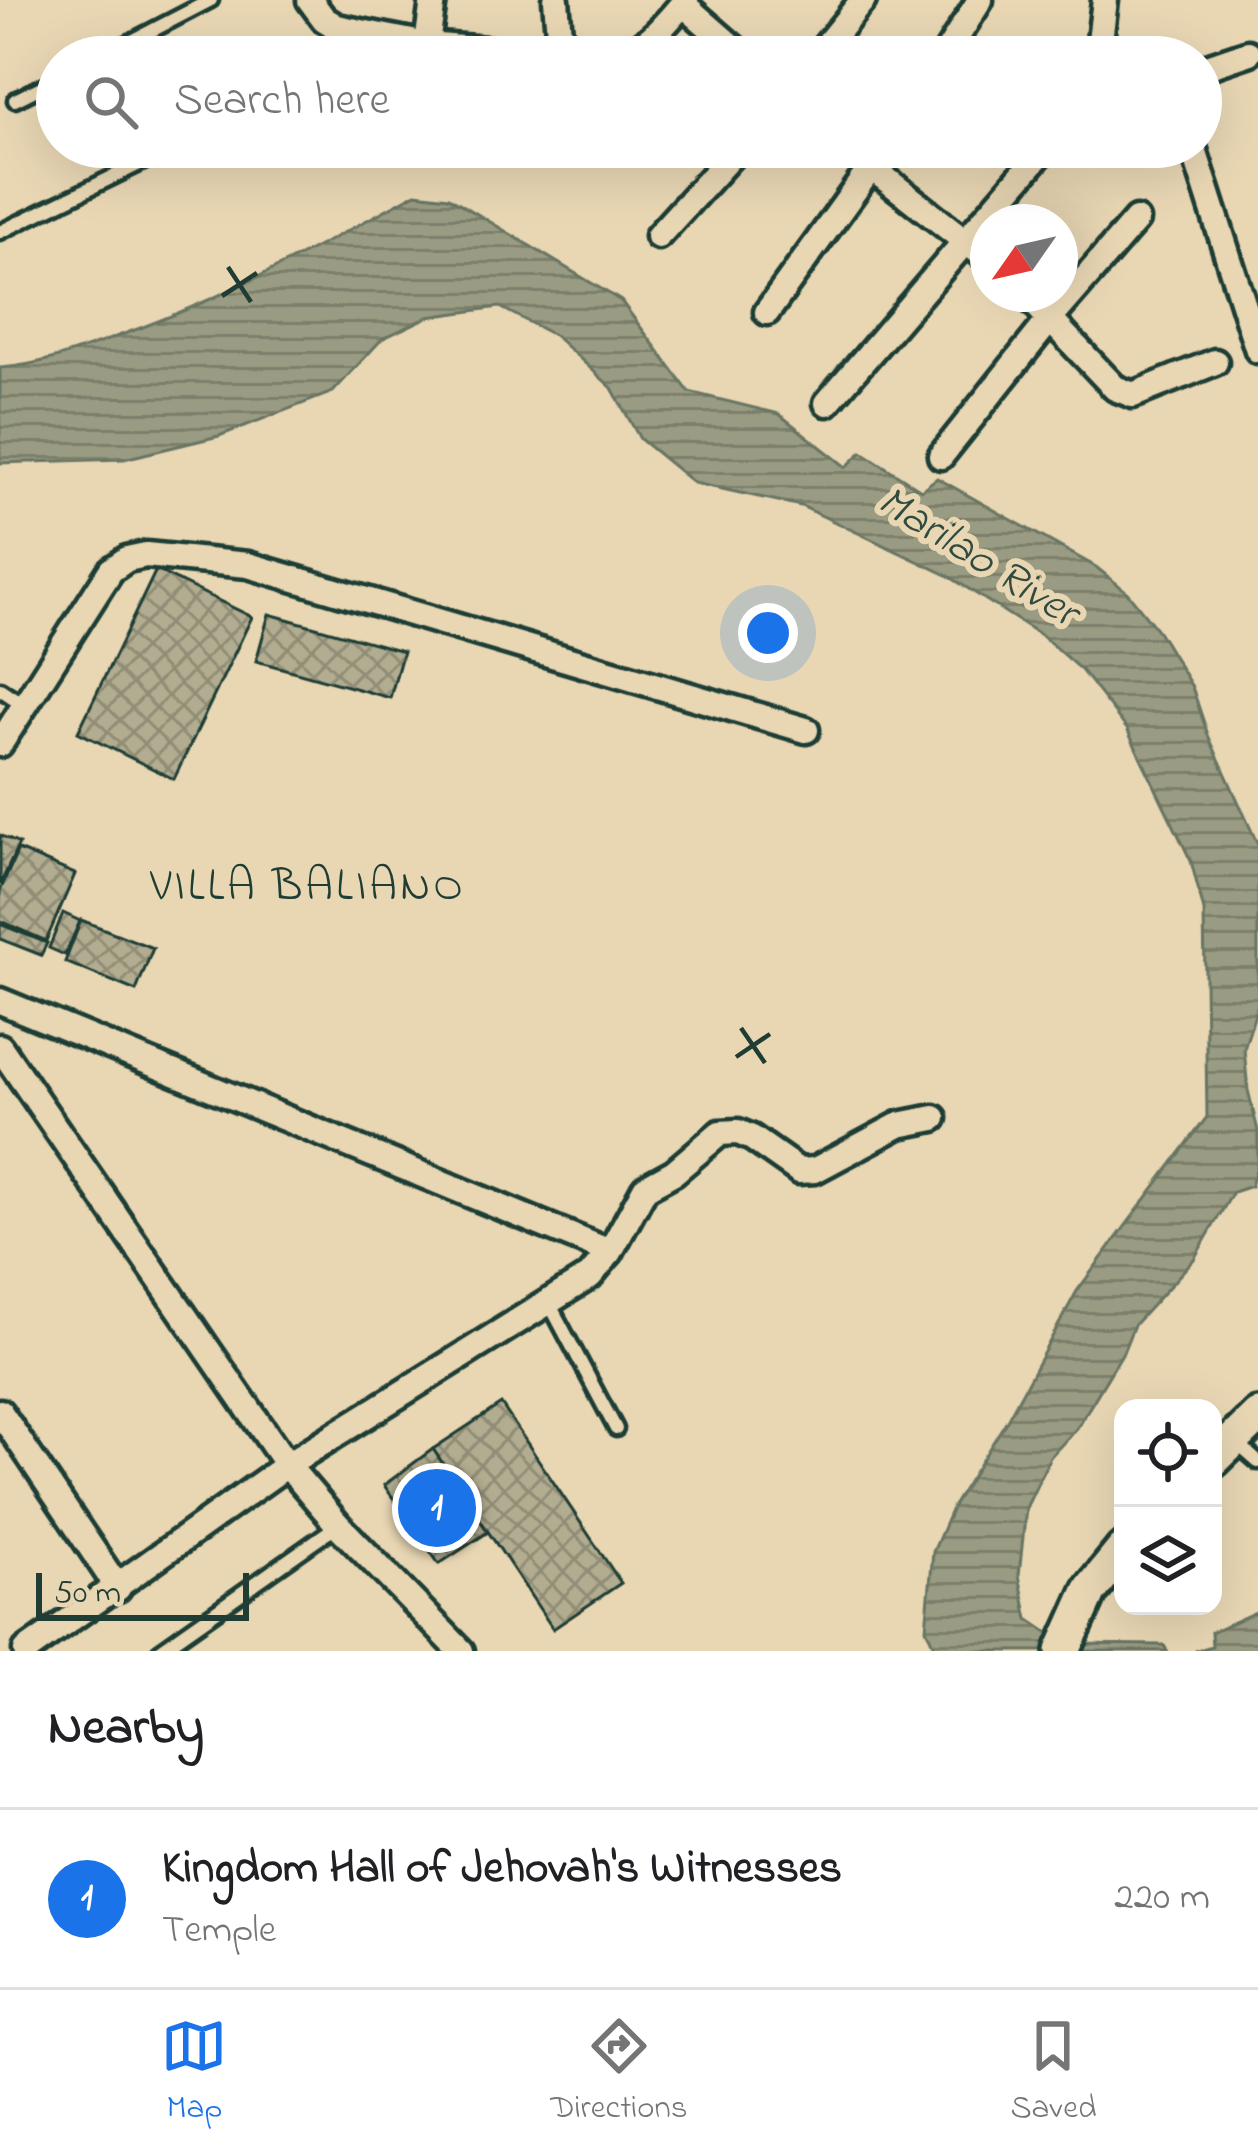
<!DOCTYPE html>
<style>
body{margin:0;font-family:"Indie Flower",sans-serif;background:#f6f6f6;color:#202124}
.controls{position:absolute;right:36px;bottom:36px;display:grid;overflow:hidden;border-radius:24px;box-shadow:0 12px 48px #0002}
.controls button{width:108px;height:108px;display:grid;place-items:center;padding:0;border:0;border-bottom:3px solid #e0e0e0;background:#fff;color:#202124;font:60px sans-serif}
.compass{position:absolute;left:970px;top:204px;width:108px;height:108px;border-radius:50%;background:#fff;box-shadow:0 12px 48px #0002;rotate:236deg}
.scale{position:absolute;left:36px;bottom:30px;width:213px;box-sizing:border-box;padding-left:12px;border:6px solid #1f3d34;border-top:0;font-size:33px;line-height:42px;white-space:nowrap;color:#1f3d34;-webkit-text-stroke:9px #e9d7b4;paint-order:stroke}
.you{position:absolute;left:768px;top:633px;width:42px;height:42px;margin:-30px;border:9px solid #fff;border-radius:50%;background:#1a73e8;box-shadow:0 0 0 18px #1a73e833}
.badge{display:grid;place-items:center;width:78px;height:78px;border-radius:50%;background:#1a73e8;color:#fff;font-size:39px;font-weight:700}
.pin{position:absolute;translate:-50% -50%;border:6px solid #fff;box-shadow:0 3px 12px #0006}
.list{margin:0;padding:0;list-style:none}
h2{display:flex;justify-content:space-between;align-items:center;height:156px;margin:0;padding:0 48px;font-size:51px}
h2 small{font-size:39px;font-weight:400;color:#757577}
.list li{display:grid;grid-template-columns:78px 1fr auto;gap:36px;align-items:center;box-sizing:border-box;height:180px;padding:0 48px;border-top:3px solid #e0e0e0}
.list b{display:block;font-size:45px;white-space:nowrap}
.list p{margin:0;font-size:39px;white-space:nowrap;color:#757577}
.list em{font-size:39px;font-style:normal;color:#757577}
.icon{flex:none;width:66px;height:66px;fill:none;stroke:currentColor;stroke-width:2;stroke-linecap:round;stroke-linejoin:round}
.map{position:relative;flex:none;width:1258px;height:1651px;overflow:hidden}
.search{position:absolute;background:#fff;box-shadow:0 12px 48px #0002;left:36px;right:36px;top:36px;height:132px;display:flex;align-items:center;gap:30px;box-sizing:border-box;padding:0 42px;border-radius:66px;color:#757577;font-size:45px}
.sheet{height:336px;background:#fff}
nav{display:flex;justify-content:space-around;align-items:center;box-sizing:border-box;height:168px;border-top:3px solid #e0e0e0;background:#fff;font-size:33px;color:#757577}
nav a{display:grid;justify-items:center;gap:6px}
nav .on{color:#1a73e8}
.map>svg:first-child{display:block}
.water{fill:url(#water-rules);stroke:#687563;stroke-width:3}
.building{fill:url(#building-cross-hatch);stroke:#1f3d34;stroke-width:3}
.lines{fill:none;stroke-linecap:round;stroke-linejoin:round}
.lane-casing{stroke:#1f3d34;stroke-width:21}
.street-casing{stroke:#1f3d34;stroke-width:33}
.secondary-casing{stroke:#1f3d34;stroke-width:42}
.lane{stroke:#e9d7b4;stroke-width:12}
.street{stroke:#e9d7b4;stroke-width:24}
.secondary{stroke:#e9d7b4;stroke-width:33}
.ticks{fill:none;stroke:#1f3d34;stroke-width:4.5}
.labels{text-anchor:middle;dominant-baseline:central;stroke-width:12;stroke-linejoin:round;paint-order:stroke}
.water-label{font-size:45px;font-style:italic;fill:#314b40;stroke:#e9d7b4}
.neighbourhood-label{font-size:45px;letter-spacing:3px;fill:#1f3d34;stroke:#e9d7b4}
</style>
<div class="map">
<svg width="1258" height="1651" viewBox="0 0 1258 1651">
<defs>
<pattern id="water-rules" width="6" height="5" patternUnits="userSpaceOnUse" patternTransform="scale(3)"><rect width="6" height="5" fill="#999b82"/><path d="M0 2.5h6" fill="none" stroke="#7c806b"/></pattern>
<pattern id="building-cross-hatch" width="8" height="8" patternUnits="userSpaceOnUse" patternTransform="scale(3)"><rect width="8" height="8" fill="#b2ac90"/><path d="M0 0l8 8M0 8l8-8" fill="none" stroke="#908d76"/></pattern>
</defs>
<rect width="100%" height="100%" fill="#e9d7b4"/>
<filter id="ink" filterUnits="userSpaceOnUse"><feTurbulence type="fractalNoise" baseFrequency=".00833" numOctaves="2"/><feDisplacementMap in="SourceGraphic" scale="24" xChannelSelector="R" yChannelSelector="G"/><feConvolveMatrix kernelMatrix="1 2 1 2 8 2 1 2 1" color-interpolation-filters="sRGB"/></filter>
<g filter="url(#ink)">
<g class="water">
<path d="M416,193L449,197L621,301L689,392L779,414L846,467L862,452L921,490L937,478L1096,567L1126,591L1158,631L1192,687L1208,735L1258,845V1004L1244,1049L1248,1090L1258,1131V1163L1251,1186L1233,1192L1194,1259L1134,1325L1123,1352L1077,1428L1050,1457L1026,1508L1019,1575L1028,1619L1065,1644L1164,1645L1167,1651H936L926,1628L933,1552L953,1506L1007,1420L1077,1291L1207,1117L1204,911L1191,861L1127,729L1081,670L1042,636L947,575L801,506L694,483L640,439L612,388L555,336L500,307L428,317L382,339L333,392L219,436L124,459L0,463V368C45,365 82,349 124,334C227,297 321,246 416,193Z"/>
<path d="M1258,1611V1651H1195L1212,1646L1211,1632Z"/>
</g>
<g class="building">
<path d="M416,147H548L547,163Z"/>
<path d="M156,570L252,617L174,779L78,732Z"/>
<path d="M269,614L403,651L390,698L256,661Z"/>
<path d="M0,835L19,844L0,885Z"/>
<path d="M18,850L75,874L46,941L0,921V891Z"/>
<path d="M63,913L80,921L65,955L49,948Z"/>
<path d="M81,920L153,948L136,991L65,962Z"/>
<path d="M0,924L47,943L41,955L0,939Z"/>
<path d="M501,1404L621,1583L553,1629L433,1449Z"/>
<path d="M433,1449L488,1532L439,1564L384,1485Z"/>
</g>
<g class="lines">
<defs>
<g id="lane">
<path d="M101,57L211,0"/>
<path d="M317,57L337,27"/>
<path d="M15,100L57,79"/>
<path d="M0,232L174,147"/>
<path d="M0,689L24,705"/>
<path d="M548,1301L616,1429"/>
<path d="M1234,1441L1258,1462"/>
<path d="M159,1651L338,1525"/>
</g>
<g id="street">
<path d="M310,0L324,19L337,27L361,32L427,45L568,57"/>
<path d="M556,0L561,56"/>
<path d="M683,4L744,57"/>
<path d="M427,45L433,0"/>
<path d="M613,57C646,51 665,24 686,0"/>
<path d="M817,57L863,0"/>
<path d="M944,57L980,0"/>
<path d="M1098,57L1105,0"/>
<path d="M1201,69L1248,53"/>
<path d="M845,147L988,259"/>
<path d="M1193,147L1258,350"/>
<path d="M658,236L739,147"/>
<path d="M1026,294L1115,388L1133,395L1215,362"/>
<path d="M767,312L886,147"/>
<path d="M827,403L1046,147"/>
<path d="M941,456L1051,318L1136,220"/>
<path d="M0,744L111,570L127,559L146,555L248,565L806,730"/>
<path d="M0,1001L610,1252"/>
<path d="M0,1047L287,1465L338,1525L461,1651"/>
<path d="M0,1412L118,1588"/>
<path d="M26,1651L287,1465L590,1276L610,1252L645,1188L674,1172L720,1133L738,1132L752,1138L799,1171L815,1170L899,1125L934,1118"/>
</g>
<g id="secondary">
<path d="M1213,1460L1258,1416"/>
<path d="M1063,1651L1090,1591L1123,1550"/>
</g>
</defs>
<use href="#lane" class="lane-casing"/>
<use href="#street" class="street-casing"/>
<use href="#secondary" class="secondary-casing"/>
<use href="#lane" class="lane"/>
<use href="#street" class="street"/>
<use href="#secondary" class="secondary"/>
</g>
</g>
<path class="ticks" d="M228,267L251,302M222,296L257,273M741,1028L765,1063M736,1057L770,1034"/>
<g class="labels">
<g class="water-label">
<text transform="translate(977 558) rotate(32)">Marilao River</text>
</g>
<g class="neighbourhood-label">
<text x="308" y="888">VILLA BALIANO</text>
</g>
</g>
</svg>
<div class="controls">
<button><svg class="icon" aria-label="locate" viewBox="0 0 24 24"><circle cx="12" cy="12" r="6"/><path d="M12 2v4M12 18v4M2 12h4M18 12h4"/></svg></button>
<button><svg class="icon" aria-label="layers" viewBox="0 0 24 24"><path d="M12 4l9 5-9 5-9-5zM3 14l9 5 9-5"/></svg></button>
</div>
<svg class="compass" viewBox="-18 -18 36 36"><path d="M0-13l5 13h-10z" fill="#e53935"/><path d="M0 13l5-13h-10z" fill="#757577"/></svg>
<div class="scale">50 m</div>
<div class="you"></div>
<div class="pin badge" style="left:437px;top:1508px">1</div>
<div class="search"><svg class="icon" aria-label="search" viewBox="0 0 24 24"><circle cx="10" cy="10" r="6"/><path d="M15 15l6 6"/></svg>Search here</div>
</div>
<section class="sheet">
<h2>Nearby<small></small></h2>
<ul class="list">
<li><span class="badge">1</span><div><b>Kingdom Hall of Jehovah's Witnesses</b><p>Temple</p></div><em>220 m</em></li>
</ul>
</section>
<nav>
<a class="on"><svg class="icon" aria-label="map" viewBox="0 0 24 24"><path d="M3 6l6-2 6 2 6-2v14l-6 2-6-2-6 2zM9 4v14M15 6v14"/></svg>Map</a>
<a><svg class="icon" aria-label="directions" viewBox="0 0 24 24"><path d="M12 3l9 9-9 9-9-9zM9 14v-3h6M13 9l2 2-2 2"/></svg>Directions</a>
<a><svg class="icon" aria-label="saved" viewBox="0 0 24 24"><path d="M7 4h10v16l-5-4-5 4z"/></svg>Saved</a>
</nav>
